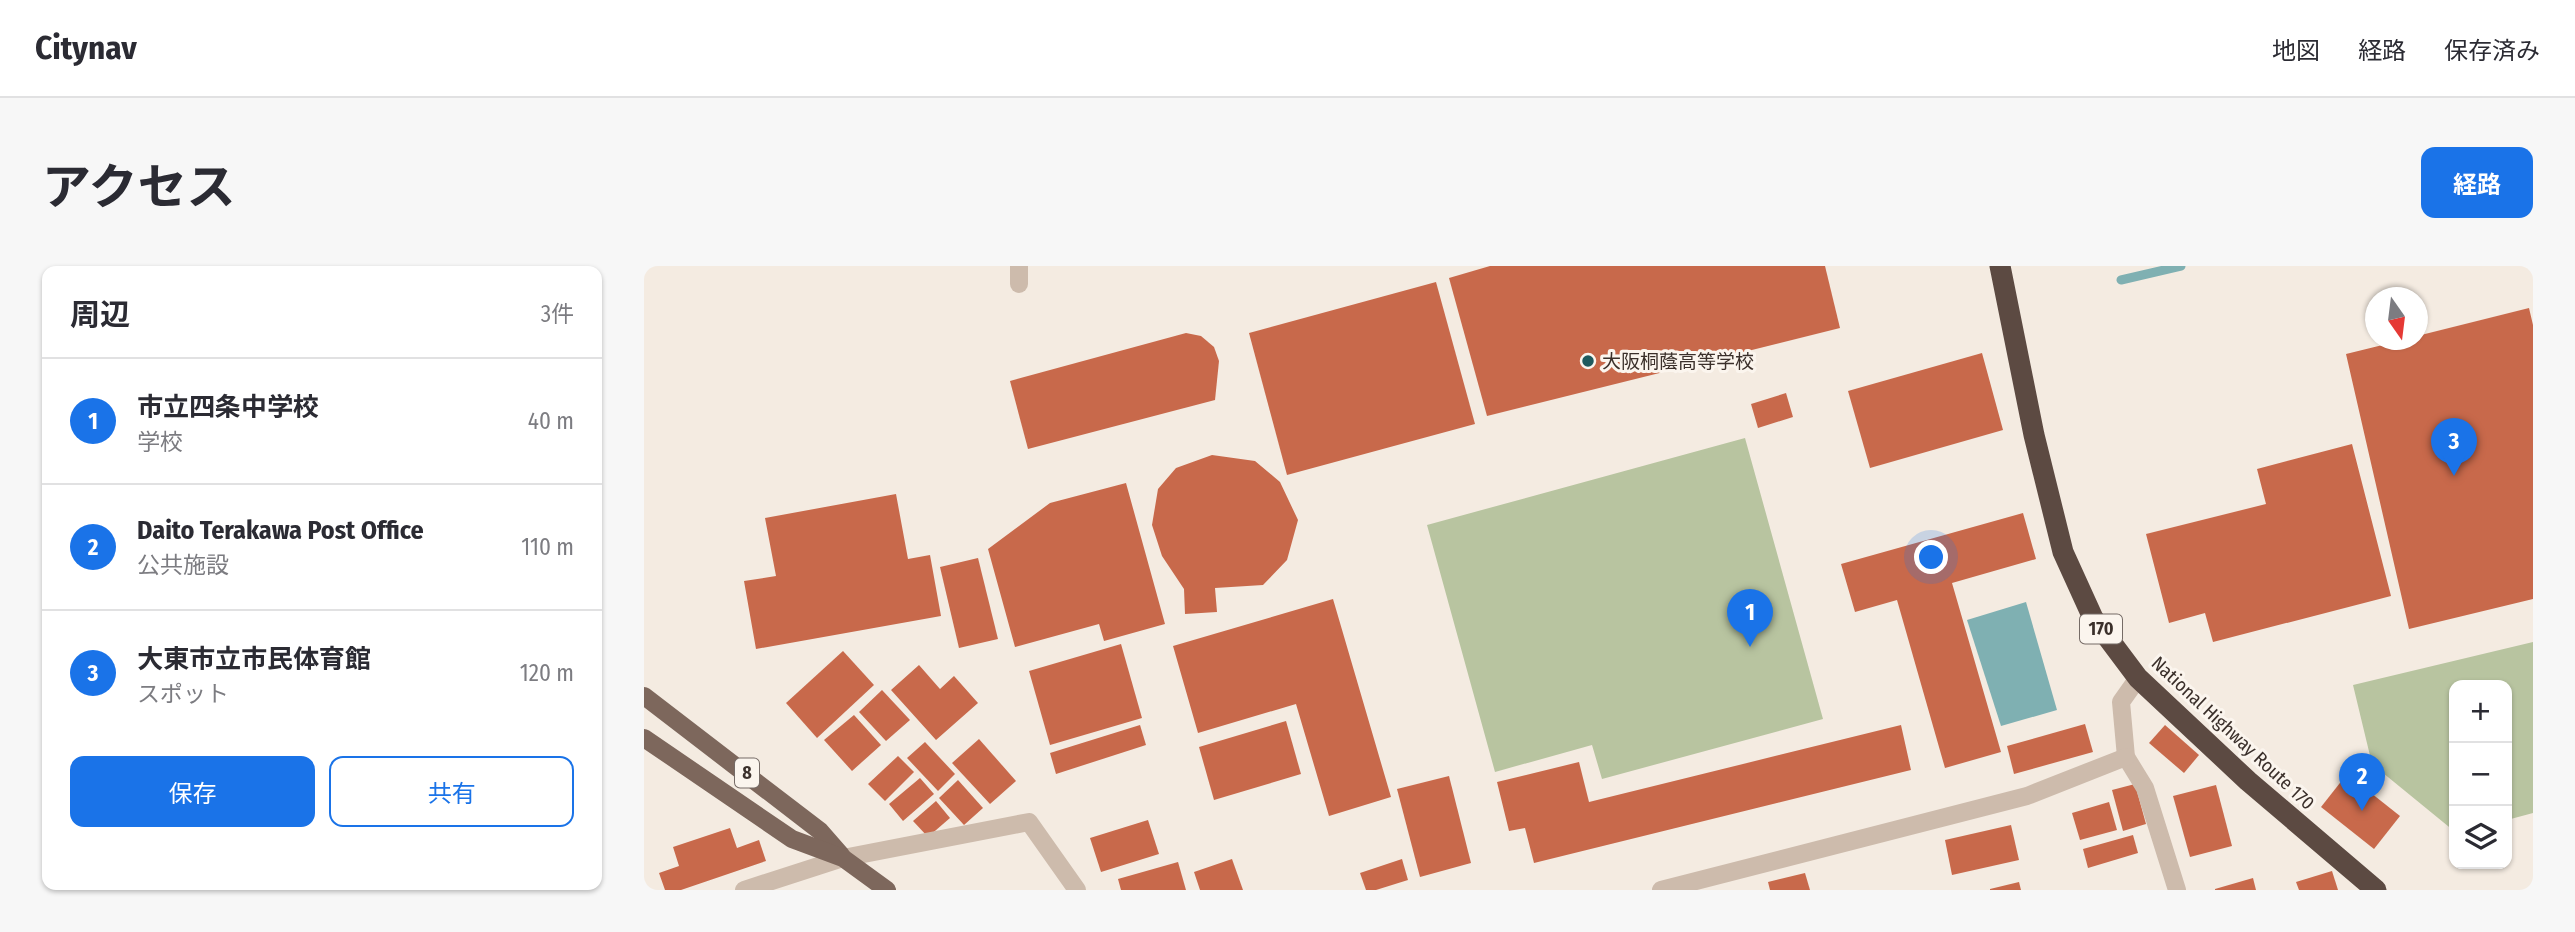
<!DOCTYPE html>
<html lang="ja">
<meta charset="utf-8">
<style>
body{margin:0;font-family:"Fira Sans Condensed","Noto Sans JP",sans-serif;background:#f7f7f7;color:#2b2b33}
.controls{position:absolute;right:21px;bottom:21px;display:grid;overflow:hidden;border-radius:14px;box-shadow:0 2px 5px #0004}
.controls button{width:63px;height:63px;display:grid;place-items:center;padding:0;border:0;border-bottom:2px solid #e1e1e2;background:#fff;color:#2b2b33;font:35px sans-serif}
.compass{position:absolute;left:1721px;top:21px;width:63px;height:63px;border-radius:50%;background:#fff;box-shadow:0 2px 5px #0004;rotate:166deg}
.you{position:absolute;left:1288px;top:292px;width:24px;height:24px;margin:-18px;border:5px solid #fff;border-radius:50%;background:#1a73e8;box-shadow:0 0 0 10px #1a73e833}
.badge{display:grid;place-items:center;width:46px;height:46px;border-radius:50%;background:#1a73e8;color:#fff;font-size:23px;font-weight:700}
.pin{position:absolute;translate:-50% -58px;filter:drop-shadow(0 2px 4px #0008)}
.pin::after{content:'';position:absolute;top:37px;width:24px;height:21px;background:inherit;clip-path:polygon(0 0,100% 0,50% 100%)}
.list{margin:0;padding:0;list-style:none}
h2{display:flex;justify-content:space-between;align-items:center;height:91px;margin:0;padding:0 28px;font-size:30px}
h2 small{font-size:23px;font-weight:400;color:#7c7c81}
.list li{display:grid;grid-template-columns:46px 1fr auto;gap:21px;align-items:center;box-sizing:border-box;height:126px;padding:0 28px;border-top:2px solid #e1e1e2}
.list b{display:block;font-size:26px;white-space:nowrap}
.list p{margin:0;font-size:23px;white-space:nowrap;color:#7c7c81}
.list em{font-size:23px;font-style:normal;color:#7c7c81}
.actions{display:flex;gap:14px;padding:21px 28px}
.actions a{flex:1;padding:16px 0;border:2px solid #1a73e8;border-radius:14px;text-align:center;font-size:24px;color:#1a73e8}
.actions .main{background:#1a73e8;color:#fff}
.icon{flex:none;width:38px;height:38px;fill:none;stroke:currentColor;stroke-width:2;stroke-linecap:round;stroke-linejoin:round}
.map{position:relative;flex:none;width:1889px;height:624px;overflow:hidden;border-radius:14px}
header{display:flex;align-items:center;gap:42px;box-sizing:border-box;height:98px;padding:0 35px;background:#fff;border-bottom:2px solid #e1e1e2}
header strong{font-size:33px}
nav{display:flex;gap:38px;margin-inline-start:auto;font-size:24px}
.intro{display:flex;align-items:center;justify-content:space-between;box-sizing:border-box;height:168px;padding:0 42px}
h1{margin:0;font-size:49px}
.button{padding:18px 32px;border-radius:14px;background:#1a73e8;color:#fff;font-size:24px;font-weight:700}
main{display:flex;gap:42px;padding:0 42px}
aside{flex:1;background:#fff;border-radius:14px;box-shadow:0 2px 5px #0004}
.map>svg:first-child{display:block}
.green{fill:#b8c4a0}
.water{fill:#7fb0b2}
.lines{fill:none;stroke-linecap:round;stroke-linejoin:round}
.stream{stroke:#7fb0b2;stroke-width:9}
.building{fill:#c8694b}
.street{stroke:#cdbbac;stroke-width:18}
.primary{stroke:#7d675c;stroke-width:18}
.highway{stroke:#5c4a42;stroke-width:21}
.poi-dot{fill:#1f5a5e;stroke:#fbf5ee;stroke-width:2.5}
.labels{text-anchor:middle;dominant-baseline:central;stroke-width:6;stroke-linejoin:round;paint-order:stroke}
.shield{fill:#fbf5ee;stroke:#756b66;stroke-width:2}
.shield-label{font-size:18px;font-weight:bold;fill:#3b302b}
.poi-label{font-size:19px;fill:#3b302b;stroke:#fbf5ee;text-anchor:start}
.street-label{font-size:19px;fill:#3b302b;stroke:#fbf5ee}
</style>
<header>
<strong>Citynav</strong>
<nav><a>地図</a><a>経路</a><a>保存済み</a></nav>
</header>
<div class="intro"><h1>アクセス</h1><a class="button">経路</a></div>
<main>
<aside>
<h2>周辺<small>3件</small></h2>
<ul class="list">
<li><span class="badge">1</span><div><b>市立四条中学校</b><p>学校</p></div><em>40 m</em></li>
<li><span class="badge">2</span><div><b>Daito Terakawa Post Office</b><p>公共施設</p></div><em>110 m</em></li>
<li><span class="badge">3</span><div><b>大東市立市民体育館</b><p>スポット</p></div><em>120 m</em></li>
</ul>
<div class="actions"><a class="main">保存</a><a>共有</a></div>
</aside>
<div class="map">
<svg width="1889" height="624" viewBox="0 0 1889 624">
<rect width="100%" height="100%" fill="#f4ebe1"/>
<g class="green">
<path d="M1101,172L1179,453L958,513L948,479L851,506L783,259Z"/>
<path d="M1889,376V547L1863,554V419H1810V565L1728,498L1709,419Z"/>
</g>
<path class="water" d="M1382,336L1413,444L1357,460L1323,354Z"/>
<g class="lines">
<path class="stream" d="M1477,14L1537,0"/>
</g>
<g class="building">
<path d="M846,0H1181L1196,62L843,150L805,12Z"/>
<path d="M792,16L831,158L643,209L605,67Z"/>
<path d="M1885,42L1889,59V333L1765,363L1702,88L1759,74H1773V70Z"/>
<path d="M542,67L557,70L570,81L575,95L571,134L384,183L366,115Z"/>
<path d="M1338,87L1359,164L1226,202L1204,125Z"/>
<path d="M1142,127L1149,151L1114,162L1107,138Z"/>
<path d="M1708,178L1747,330L1569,376L1561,347L1525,357L1502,268L1622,238L1613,203Z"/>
<path d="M568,189L611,195L636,216L654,254L643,294L619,319L571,322L573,346L541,348L540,323L518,290L508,259L514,223L532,202Z"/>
<path d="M482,217L521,358L460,375L455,358L371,381L344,283L406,237Z"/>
<path d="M252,228L264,293L286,289L297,350L112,383L100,315L132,310L121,252Z"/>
<path d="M1379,247L1392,293L1308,317L1357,486L1301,502L1253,334L1211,346L1197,298Z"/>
<path d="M334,292L354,373L315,382L296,301Z"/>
<path d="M689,333L747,531L685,550L652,438L554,467L529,380Z"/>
<path d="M477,378L498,452L406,479L385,405Z"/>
<path d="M199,385L230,419L173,472L142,437Z"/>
<path d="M275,399L296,423L310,410L334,437L292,474L247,424Z"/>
<path d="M238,424L266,454L242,475L215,446Z"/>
<path d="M210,449L237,479L208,505L180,474Z"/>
<path d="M642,455L657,508L570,534L555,481Z"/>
<path d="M1441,458L1449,486L1370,508L1363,480Z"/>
<path d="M496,459L502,479L412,508L406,487Z"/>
<path d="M1257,459L1267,504L890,597L881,562L865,565L853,516L935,496L945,536Z"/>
<path d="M1521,459L1555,489L1540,507L1505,477Z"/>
<path d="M335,473L372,515L346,538L308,497Z"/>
<path d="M281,476L311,508L294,525L263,492Z"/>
<path d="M254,490L270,506L241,535L224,518Z"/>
<path d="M1703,508L1756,550L1730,583L1677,541Z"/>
<path d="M805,510L827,597L776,611L753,523Z"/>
<path d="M276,512L290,528L259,555L245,538Z"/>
<path d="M314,514L339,542L320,559L295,532Z"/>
<path d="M1491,518L1502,558L1479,565L1468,524Z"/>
<path d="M1572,519L1588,580L1546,591L1529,530Z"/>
<path d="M292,535L306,552L284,571L269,555Z"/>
<path d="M1465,536L1473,564L1436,574L1428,547Z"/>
<path d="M504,554L515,588L457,606L446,572Z"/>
<path d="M1367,559L1375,594L1308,609L1301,574Z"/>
<path d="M86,562L93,582L115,574L122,595L37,624H21L15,607L35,600L29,581Z"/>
<path d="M1489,569L1494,587L1444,602L1439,583Z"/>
<path d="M588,593L599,624H556L550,606Z"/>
<path d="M758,593L764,614L732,624H722L716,607Z"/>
<path d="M534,596L542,624H477L474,613Z"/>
<path d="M1688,605L1694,624H1655L1652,616Z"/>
<path d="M1161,607L1166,624H1126L1124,616Z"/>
<path d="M1609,612L1612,624H1571V623Z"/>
<path d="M1375,616L1377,624H1346V623Z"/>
</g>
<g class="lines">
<g class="street">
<path d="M375,18V0"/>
<path d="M1494,412L1477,436L1482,491L1501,522L1533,624"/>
<path d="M100,624L199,592L385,556L433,624"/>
<path d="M1017,624L1383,530L1482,491"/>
</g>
<g class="primary">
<path d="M0,430L176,565L197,589"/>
<path d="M0,472L148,573L199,592L243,624"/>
</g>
<path class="highway" d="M1356,0L1390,169L1419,286L1449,352L1494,412L1604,515L1732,624"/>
</g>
<circle class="poi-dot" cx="944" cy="95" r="7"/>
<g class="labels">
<g class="shield">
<rect x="1436" y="348.5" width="42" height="29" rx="5"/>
<rect x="91" y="492.5" width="24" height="29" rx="5"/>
</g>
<g class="shield-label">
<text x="1457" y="363">170</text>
<text x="103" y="507">8</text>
</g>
<g class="poi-label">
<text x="958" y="95">大阪桐蔭高等学校</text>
</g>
<g class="street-label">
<text transform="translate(1589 467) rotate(43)">National Highway Route 170</text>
</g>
</g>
</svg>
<div class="controls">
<button>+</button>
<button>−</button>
<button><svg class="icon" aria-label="layers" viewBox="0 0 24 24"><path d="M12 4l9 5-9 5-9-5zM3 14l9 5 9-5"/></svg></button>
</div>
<svg class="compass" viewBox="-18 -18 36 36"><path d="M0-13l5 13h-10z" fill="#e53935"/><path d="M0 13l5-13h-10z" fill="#7c7c81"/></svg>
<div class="you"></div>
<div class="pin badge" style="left:1106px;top:381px">1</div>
<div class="pin badge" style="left:1718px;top:545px">2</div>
<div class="pin badge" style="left:1810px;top:210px">3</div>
</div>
</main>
